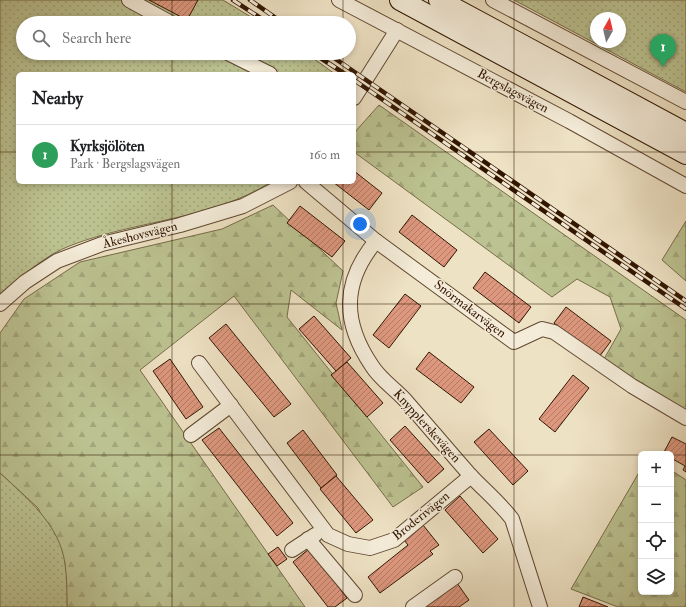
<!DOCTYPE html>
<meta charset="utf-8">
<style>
body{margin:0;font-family:"IM FELL Double Pica",serif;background:#f6f6f6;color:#202124}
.controls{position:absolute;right:12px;bottom:12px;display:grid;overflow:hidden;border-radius:6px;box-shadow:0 2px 6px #0003}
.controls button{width:36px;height:36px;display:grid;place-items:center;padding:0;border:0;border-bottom:1px solid #e0e0e0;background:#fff;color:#202124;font:20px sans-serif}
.compass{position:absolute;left:590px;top:12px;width:36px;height:36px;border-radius:50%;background:#fff;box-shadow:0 2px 6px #0003;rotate:8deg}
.you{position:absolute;left:360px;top:224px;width:14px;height:14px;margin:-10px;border:3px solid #fff;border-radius:50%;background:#1a73e8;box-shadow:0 0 0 6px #1a73e833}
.badge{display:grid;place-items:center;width:26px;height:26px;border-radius:50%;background:#7c3aed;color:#fff;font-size:13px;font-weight:700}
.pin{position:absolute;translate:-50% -33px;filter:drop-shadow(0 1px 2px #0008)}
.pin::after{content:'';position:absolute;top:21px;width:14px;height:12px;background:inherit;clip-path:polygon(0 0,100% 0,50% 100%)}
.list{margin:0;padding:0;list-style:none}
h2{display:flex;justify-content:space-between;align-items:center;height:52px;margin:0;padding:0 16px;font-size:17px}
h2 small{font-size:13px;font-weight:400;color:#757577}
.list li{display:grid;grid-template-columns:26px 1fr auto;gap:12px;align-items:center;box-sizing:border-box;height:60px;padding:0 16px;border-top:1px solid #e0e0e0}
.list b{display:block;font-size:15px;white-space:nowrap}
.list p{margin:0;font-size:13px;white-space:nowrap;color:#757577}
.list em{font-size:13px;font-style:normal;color:#757577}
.icon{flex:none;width:22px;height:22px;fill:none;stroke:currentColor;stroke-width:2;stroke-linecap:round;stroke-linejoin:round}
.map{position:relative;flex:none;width:686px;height:607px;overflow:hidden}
.search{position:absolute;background:#fff;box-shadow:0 2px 6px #0003;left:16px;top:16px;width:340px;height:44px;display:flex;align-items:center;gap:10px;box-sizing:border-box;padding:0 14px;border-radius:22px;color:#757577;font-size:15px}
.panel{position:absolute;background:#fff;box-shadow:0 2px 6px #0003;left:16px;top:72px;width:340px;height:112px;border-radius:6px}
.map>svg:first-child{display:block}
.forest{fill:url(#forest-firs);stroke:#776c48}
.park{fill:url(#park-dots);stroke:#776c48;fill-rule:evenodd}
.building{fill:url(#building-hatch);stroke:#321500}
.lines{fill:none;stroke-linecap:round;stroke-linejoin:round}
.street-casing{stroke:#614831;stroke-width:16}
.secondary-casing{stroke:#321500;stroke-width:22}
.street{stroke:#f4ecd9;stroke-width:14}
.secondary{stroke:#f4ecd9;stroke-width:20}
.rail-casing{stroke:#321500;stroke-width:4.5}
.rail{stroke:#f4ecd9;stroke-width:3;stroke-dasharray:9;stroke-linecap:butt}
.grid{fill:none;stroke:#321500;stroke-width:1;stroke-opacity:0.55}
.labels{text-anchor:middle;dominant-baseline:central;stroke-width:3;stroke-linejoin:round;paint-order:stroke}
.street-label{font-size:13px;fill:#321500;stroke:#f4ecd9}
</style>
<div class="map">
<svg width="686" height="607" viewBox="0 0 686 607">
<defs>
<pattern id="forest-firs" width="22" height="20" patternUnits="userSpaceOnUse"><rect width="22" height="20" fill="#bcc291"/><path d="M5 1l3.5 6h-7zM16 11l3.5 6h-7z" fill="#a2a67b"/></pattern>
<pattern id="park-dots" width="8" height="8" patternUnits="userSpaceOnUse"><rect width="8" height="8" fill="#bcc291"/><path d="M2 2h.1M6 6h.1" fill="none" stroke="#a2a67b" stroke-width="1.8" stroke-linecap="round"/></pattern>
<pattern id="building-hatch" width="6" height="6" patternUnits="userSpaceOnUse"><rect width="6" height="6" fill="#de987f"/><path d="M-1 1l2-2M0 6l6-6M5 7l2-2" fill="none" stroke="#b57b66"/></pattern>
</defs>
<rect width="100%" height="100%" fill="#eee2c4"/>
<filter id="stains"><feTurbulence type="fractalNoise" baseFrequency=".005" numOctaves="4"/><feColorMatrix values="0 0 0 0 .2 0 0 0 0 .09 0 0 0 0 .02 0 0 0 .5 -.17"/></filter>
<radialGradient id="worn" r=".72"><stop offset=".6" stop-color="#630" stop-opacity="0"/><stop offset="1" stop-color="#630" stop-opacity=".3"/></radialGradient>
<g class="forest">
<path d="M379,105L686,320V410L668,402L604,359L621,329L610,297L577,279L552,297L354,152V133Z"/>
<path d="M273,205L343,271L336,303L342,330L291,290L287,317L423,487L393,507L234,296L140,370L305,607H67L65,563L38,508L0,473V333L24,299L80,262L222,229Z"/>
<path d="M686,221V281L662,260Z"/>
<path d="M641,469V592H671V470L686,480V607H618L571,589Z"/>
</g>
<g class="park">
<path d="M0,0H223L261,23H23V53H306L335,74H18V182H271C211,220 137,220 72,245C44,255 22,277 0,295Z"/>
<path d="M514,0H686V92ZM596,18H620V42H596Z"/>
<path d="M0,473C27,498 60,525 65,564C67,578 67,593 67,607H0Z"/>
</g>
<g class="building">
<path d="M149,0H198L187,20Z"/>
<path d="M354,171L382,193L369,210L333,182H354Z"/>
<path d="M300,206L345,241L332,257L287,223Z"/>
<path d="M412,215L457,250L444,267L399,232Z"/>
<path d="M485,272L531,307L519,323L473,288Z"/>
<path d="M405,294L421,306L389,348L373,335Z"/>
<path d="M566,307L611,341L599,357L554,323Z"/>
<path d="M314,316L351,358L336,371L299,329Z"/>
<path d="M226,324L291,404L274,417L209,338Z"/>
<path d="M429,352L474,387L461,403L416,369Z"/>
<path d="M170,359L203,407L186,419L153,371Z"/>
<path d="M347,362L383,403L367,417L331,375Z"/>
<path d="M573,375L589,388L555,432L539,419Z"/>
<path d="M405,426L444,469L428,483L390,440Z"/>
<path d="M219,428L293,523L277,536L202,440Z"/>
<path d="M489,429L528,471L513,485L474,442Z"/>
<path d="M303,430L337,475L321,488L287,443Z"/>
<path d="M672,437L686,444V472L683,470L685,466L671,458V454H663Z"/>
<path d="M336,476L373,520L356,533L320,489Z"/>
<path d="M460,496L498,539L483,553L445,510Z"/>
<path d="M423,525L439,545L430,551L433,554L380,593L368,577L408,545L404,540Z"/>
<path d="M278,547L287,559L277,566L268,554Z"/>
<path d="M309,549L347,598L335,607H328L293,562Z"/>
<path d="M457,583L469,600L459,607H424Z"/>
<path d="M583,597L608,607H579Z"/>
</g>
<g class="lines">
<defs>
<g id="street">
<path d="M129,0L171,23"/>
<path d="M339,0L569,121L686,186"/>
<path d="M493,0L686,102"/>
<path d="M228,53L270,74"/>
<path d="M354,98L397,30"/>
<path d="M306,182L376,241L514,342L542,329L554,332L632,386L686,418"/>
<path d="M376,241C342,282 342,322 372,366C380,379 395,389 406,401C427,425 448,450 470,475C484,490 499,502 512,519L540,607"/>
<path d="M0,304L25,282L57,261L102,244L180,225L243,206L290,182"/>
<path d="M199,363L328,535L348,544L370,548L394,540L471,476"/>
<path d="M191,435L231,405"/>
<path d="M308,539L355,595"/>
<path d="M292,550L315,535"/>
<path d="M413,607L455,577"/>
</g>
<g id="secondary">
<path d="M400,0L686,154"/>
<path d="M439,0L686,133"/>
</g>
</defs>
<use href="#street" class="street-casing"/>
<use href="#secondary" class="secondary-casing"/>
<use href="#street" class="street"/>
<use href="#secondary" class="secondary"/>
<defs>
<g id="rail">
<path d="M233,0L268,23"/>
<path d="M250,0L283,23"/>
<path d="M313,53L345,74"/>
<path d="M327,53L686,301"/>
<path d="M354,80L686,309"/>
</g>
</defs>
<use href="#rail" class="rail-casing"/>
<use href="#rail" class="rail"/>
</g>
<path class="grid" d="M172,0V23M343,0V23M514,0V607M172,53V74M343,53V74M0,152H18M354,152H686M172,182V607M343,182V607M0,304H686M0,455H641M671,455H686"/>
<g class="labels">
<g class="street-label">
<text transform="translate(513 91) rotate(28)">Bergslagsvägen</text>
<text transform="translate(140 235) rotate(-14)">Åkeshovsvägen</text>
<text transform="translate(470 309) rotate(37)">Snörmakarvägen</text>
<text transform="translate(427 426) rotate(48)">Knypplerskevägen</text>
<text transform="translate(421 516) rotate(-39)">Broderivägen</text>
</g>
</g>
<rect width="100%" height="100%" filter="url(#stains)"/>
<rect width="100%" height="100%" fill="url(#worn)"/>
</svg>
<div class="controls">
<button>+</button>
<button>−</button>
<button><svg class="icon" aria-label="locate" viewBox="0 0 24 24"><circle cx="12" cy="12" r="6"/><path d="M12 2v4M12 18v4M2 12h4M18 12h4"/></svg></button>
<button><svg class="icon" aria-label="layers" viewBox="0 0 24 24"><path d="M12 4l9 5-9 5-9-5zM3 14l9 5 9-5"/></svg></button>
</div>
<svg class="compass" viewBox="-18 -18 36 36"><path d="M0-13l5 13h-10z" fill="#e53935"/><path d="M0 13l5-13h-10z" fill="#757577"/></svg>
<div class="you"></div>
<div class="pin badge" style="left:663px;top:67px;background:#2e9e5b">1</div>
<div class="search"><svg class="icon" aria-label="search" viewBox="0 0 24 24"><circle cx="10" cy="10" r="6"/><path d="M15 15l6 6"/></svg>Search here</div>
<section class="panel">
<h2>Nearby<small></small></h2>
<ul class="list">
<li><span class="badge" style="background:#2e9e5b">1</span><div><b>Kyrksjölöten</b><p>Park · Bergslagsvägen</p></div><em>160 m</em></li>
</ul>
</section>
</div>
